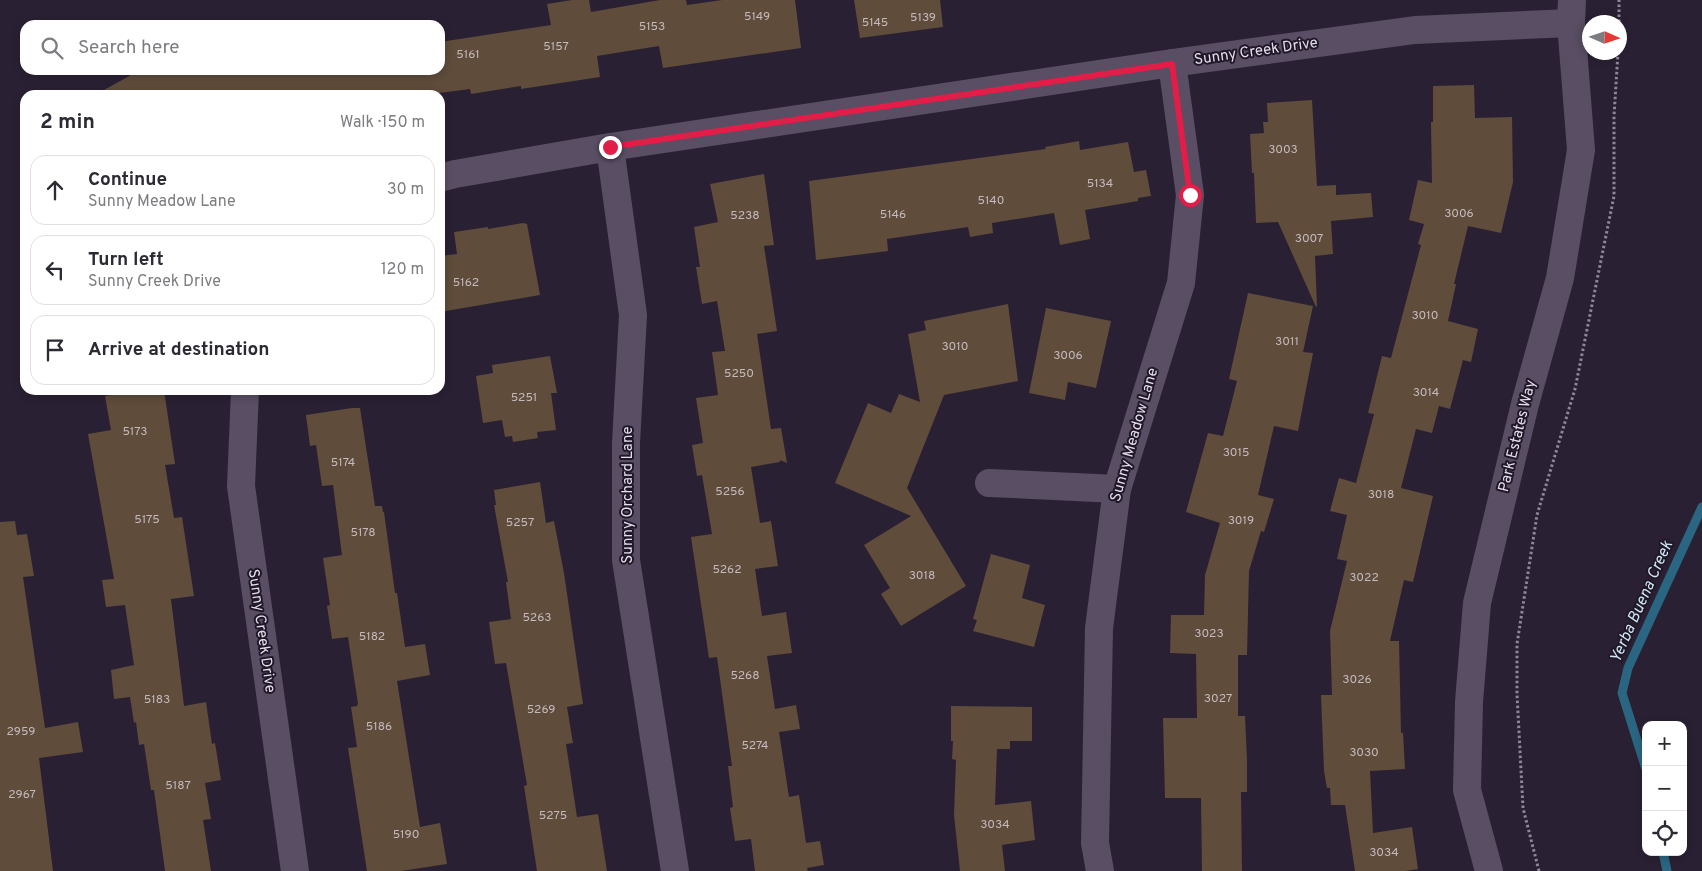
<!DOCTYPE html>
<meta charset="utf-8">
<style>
body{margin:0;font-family:Overpass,sans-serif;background:#f7f7f7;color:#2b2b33}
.controls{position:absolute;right:15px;bottom:15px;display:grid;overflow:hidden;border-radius:10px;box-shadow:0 2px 8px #0003}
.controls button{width:45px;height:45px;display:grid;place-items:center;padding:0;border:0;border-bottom:1px solid #e1e1e2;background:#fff;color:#2b2b33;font:25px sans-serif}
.compass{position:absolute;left:1582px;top:15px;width:45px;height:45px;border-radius:50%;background:#fff;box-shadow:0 2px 8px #0003;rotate:93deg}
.stop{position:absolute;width:15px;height:15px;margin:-11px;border:4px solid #e11d48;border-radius:50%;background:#fff}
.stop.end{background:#e11d48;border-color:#fff;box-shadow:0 1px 5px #0008}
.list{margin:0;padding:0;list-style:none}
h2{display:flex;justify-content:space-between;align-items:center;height:65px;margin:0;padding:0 20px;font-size:21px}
h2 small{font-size:16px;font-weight:400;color:#7c7c81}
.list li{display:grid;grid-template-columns:32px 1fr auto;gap:15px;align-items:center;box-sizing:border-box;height:70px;margin:0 10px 10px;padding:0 10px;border:1px solid #e1e1e2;border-radius:15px}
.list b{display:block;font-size:19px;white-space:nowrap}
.list p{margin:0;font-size:16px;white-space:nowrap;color:#7c7c81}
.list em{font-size:16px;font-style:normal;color:#7c7c81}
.icon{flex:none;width:28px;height:28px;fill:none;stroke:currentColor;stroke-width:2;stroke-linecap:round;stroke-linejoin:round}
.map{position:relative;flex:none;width:1702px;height:871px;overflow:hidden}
.search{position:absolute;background:#fff;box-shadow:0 2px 8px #0003;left:20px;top:20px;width:425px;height:55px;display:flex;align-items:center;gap:12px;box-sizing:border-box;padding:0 18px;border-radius:15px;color:#7c7c81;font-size:19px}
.panel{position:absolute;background:#fff;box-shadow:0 2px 8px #0003;left:20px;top:90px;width:425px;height:305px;border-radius:15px}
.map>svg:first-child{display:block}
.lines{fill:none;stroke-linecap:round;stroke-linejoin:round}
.stream{stroke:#2a6681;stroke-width:9}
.building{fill:#5f4c3b}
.path{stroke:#8f8796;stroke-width:3;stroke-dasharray:2.5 2.5;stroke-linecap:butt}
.minor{stroke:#594e63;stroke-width:28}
.route{stroke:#e11d48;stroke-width:6}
.labels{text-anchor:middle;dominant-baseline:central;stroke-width:4;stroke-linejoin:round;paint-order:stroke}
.number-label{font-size:12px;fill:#c3babf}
.street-label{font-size:15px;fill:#e4deeb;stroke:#201729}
.water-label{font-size:16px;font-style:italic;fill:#d0e8f5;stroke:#201729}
</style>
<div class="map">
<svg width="1702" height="871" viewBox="0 0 1702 871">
<rect width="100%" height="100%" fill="#2a2033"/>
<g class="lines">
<g class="stream">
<path d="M1646,769L1622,693L1628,668L1702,507"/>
<path d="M1663,852L1667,871"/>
</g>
</g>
<g class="building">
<path d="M572,0H589L591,12L660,0H686L687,5L722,0H795L801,48L663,68L659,46L597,56L600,77L521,89V86L471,94L470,89L424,95H95L140,70H440V42L551,25L547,4Z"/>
<path d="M854,0H940L943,27L860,38Z"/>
<path d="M1474,85L1475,118L1512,117L1513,182L1501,233L1468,226L1454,284H1456L1448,321L1478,329L1471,362L1463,360L1450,409L1439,406L1432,433L1416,429L1401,488L1433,496L1413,582L1404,580L1390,641H1399L1401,733H1403L1405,769L1370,771L1373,833L1412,827L1418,869L1405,871H1355L1345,805H1331L1330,788H1327L1324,771L1321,695H1332L1330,631L1347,561L1337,559L1347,515L1330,511L1339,478L1356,483L1374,414L1368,413L1382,356L1391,358L1421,245L1418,244L1424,224L1409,220L1418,180L1432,183L1431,122H1433V86Z"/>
<path d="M1312,100L1317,186L1336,185V195L1371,193L1373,217L1331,221L1333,254L1315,256L1317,306L1316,307L1278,222L1256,223L1254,173H1252L1250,134L1264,133L1263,122H1268L1267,103Z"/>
<path d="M1079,141L1080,150L1128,142L1134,172L1146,170L1151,196L1138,198V201L1085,210L1090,239L1060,245L1054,213L992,223L993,233L970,237L968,227L887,239L888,251L816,260L809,181L1046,149L1045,147Z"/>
<path d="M764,174L774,245L764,246L777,331L757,334L771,429L781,428L787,463L780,460V462L751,467L760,523L771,521L778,566L755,569L762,616L786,612L792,653L767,656L775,709L796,705L800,729L779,732L789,797L799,795L806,843L820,841L824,865L807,868L808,871H755L751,839L735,841L730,808L733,807L728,766H732L717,657L709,658L691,537L712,534L702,475L697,476L692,445L703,443L696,398L718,395L712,352L725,351L717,301L702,304L696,267H700L694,227L718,222L710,184Z"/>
<path d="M523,223L527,224L540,295L440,312V256L457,254L454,232L488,227V229Z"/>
<path d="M1248,293L1313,306L1303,352L1313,353L1298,431L1274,426L1258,495L1274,499L1264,532L1261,531L1249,571L1247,655H1238V716H1245L1247,761V792H1241L1242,871H1202L1201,798H1165L1163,718H1197L1196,654L1170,653L1171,615H1204L1205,575L1220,523L1186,512L1208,433L1223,436L1237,381L1229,379Z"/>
<path d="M1008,304L1018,381L944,395L907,488L966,586L901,626L881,594L890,588L864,545L911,516L835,483L868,403L891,413L899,394L920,402L908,334L926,330L924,321Z"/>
<path d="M1046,308L1111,321L1096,388L1068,382L1065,400L1029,393Z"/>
<path d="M550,356L557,393H551L556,430L537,432L538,438L513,442L512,436L505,437L502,420L483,423L476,376L493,373L492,365Z"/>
<path d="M141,390H164L175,464L165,465L174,518L182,517L194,596L171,599L184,706L206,702L212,744L215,743L221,780L205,783L211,819L203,820L211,871H165L154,790H151L144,744L139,745L136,722L134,723L130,697L114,699L111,670L134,665L125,605L106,607L102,580L114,579L88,434L111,430L105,396Z"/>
<path d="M352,408H360L375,506H382L383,512H384L395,593H397L405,647L425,644L430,675L397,681L420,827L440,823L447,864L401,871H367L348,748L357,747L351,707L357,706L358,704L348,637L332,639L327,606L330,605L323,558L342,555L333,485L322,486L316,445L310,446L306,415Z"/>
<path d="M540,482L546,523L554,521L564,573L583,704L567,707L573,743L566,744L577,817L598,814L607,871H537L524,786L527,785L506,663L495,664L489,622L511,619L506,582H508L494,505H496L494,490Z"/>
<path d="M15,521L17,535L27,534L34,576L23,577L45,728L78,722L83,752L39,758L53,871H0V522Z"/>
<path d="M991,554L1030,565L1022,598L1045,605L1034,647L973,631L977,620L973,619Z"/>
<path d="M951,706L1032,707V741H1010V749H997L995,805L1031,801L1035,840L1002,845L1005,871H960L954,815L956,760L952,759L953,741H951Z"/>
</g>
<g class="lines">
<g class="path">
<path d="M1619,22V0"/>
<path d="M1539,871L1523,808L1517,694V644L1537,515L1575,389L1614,196V116L1618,52"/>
</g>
<g class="minor">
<path d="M610,147L633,315L626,443V560L675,871"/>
<path d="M440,178L455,174L610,147L1172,63L1415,30L1571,23"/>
<path d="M245,390L241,486L295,871"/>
<path d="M989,483L1117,489"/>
<path d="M1100,871L1095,843L1099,628L1117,489L1181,283L1190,195L1172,63"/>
<path d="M1489,871L1467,790L1469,702L1477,603L1525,404L1560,278L1581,150L1571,23L1572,0"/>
</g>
</g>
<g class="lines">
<path class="route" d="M610,147L1172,64L1190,195"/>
</g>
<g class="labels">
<g class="number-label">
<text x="757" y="17">5149</text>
<text x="923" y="18">5139</text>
<text x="875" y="23">5145</text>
<text x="652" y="27">5153</text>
<text x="556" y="47">5157</text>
<text x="468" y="55">5161</text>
<text x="1283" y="150">3003</text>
<text x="1100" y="184">5134</text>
<text x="991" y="201">5140</text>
<text x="1459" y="214">3006</text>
<text x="893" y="215">5146</text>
<text x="745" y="216">5238</text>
<text x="1309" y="239">3007</text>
<text x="466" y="283">5162</text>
<text x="1425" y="316">3010</text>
<text x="1287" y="342">3011</text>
<text x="955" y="347">3010</text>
<text x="1068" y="356">3006</text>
<text x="739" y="374">5250</text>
<text x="1426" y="393">3014</text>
<text x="524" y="398">5251</text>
<text x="135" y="432">5173</text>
<text x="1236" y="453">3015</text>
<text x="343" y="463">5174</text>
<text x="730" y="492">5256</text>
<text x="1381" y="495">3018</text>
<text x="147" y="520">5175</text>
<text x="1241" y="521">3019</text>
<text x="520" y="523">5257</text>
<text x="363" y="533">5178</text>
<text x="727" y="570">5262</text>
<text x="922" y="576">3018</text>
<text x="1364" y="578">3022</text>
<text x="537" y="618">5263</text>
<text x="1209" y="634">3023</text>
<text x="372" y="637">5182</text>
<text x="745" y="676">5268</text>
<text x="1357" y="680">3026</text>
<text x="1218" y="699">3027</text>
<text x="157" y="700">5183</text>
<text x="541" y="710">5269</text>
<text x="379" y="727">5186</text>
<text x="21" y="732">2959</text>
<text x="755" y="746">5274</text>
<text x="1364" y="753">3030</text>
<text x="178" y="786">5187</text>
<text x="22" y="795">2967</text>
<text x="553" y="816">5275</text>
<text x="995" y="825">3034</text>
<text x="406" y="835">5190</text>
<text x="1384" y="853">3034</text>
</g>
<g class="street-label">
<text transform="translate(1256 52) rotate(-8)">Sunny Creek Drive</text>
<text transform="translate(1135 435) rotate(-74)">Sunny Meadow Lane</text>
<text transform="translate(1518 436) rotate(-76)">Park Estates Way</text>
<text transform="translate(628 495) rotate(-90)">Sunny Orchard Lane</text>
<text transform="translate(261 631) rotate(82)">Sunny Creek Drive</text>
</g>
<g class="water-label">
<text transform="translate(1642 602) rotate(-66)">Yerba Buena Creek</text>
</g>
</g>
</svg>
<div class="controls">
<button>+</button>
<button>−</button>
<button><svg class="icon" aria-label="locate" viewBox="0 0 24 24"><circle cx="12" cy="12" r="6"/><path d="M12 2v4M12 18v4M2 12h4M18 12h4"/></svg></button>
</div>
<svg class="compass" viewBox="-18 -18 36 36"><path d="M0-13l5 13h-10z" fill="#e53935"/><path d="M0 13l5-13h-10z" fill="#7c7c81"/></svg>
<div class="stop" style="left:1190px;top:195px"></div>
<div class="stop end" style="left:610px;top:147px"></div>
<div class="search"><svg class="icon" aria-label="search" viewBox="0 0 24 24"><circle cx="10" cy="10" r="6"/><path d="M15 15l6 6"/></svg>Search here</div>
<section class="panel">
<h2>2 min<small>Walk · 150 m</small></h2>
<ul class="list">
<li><svg class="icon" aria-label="ahead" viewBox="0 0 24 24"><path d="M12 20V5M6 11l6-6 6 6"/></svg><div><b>Continue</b><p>Sunny Meadow Lane</p></div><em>30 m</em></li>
<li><svg class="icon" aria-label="left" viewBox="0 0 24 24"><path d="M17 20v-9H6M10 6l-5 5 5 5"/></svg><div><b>Turn left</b><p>Sunny Creek Drive</p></div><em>120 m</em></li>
<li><svg class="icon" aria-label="arrive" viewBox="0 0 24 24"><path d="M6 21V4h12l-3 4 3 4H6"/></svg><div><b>Arrive at destination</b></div></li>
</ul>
</section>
</div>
